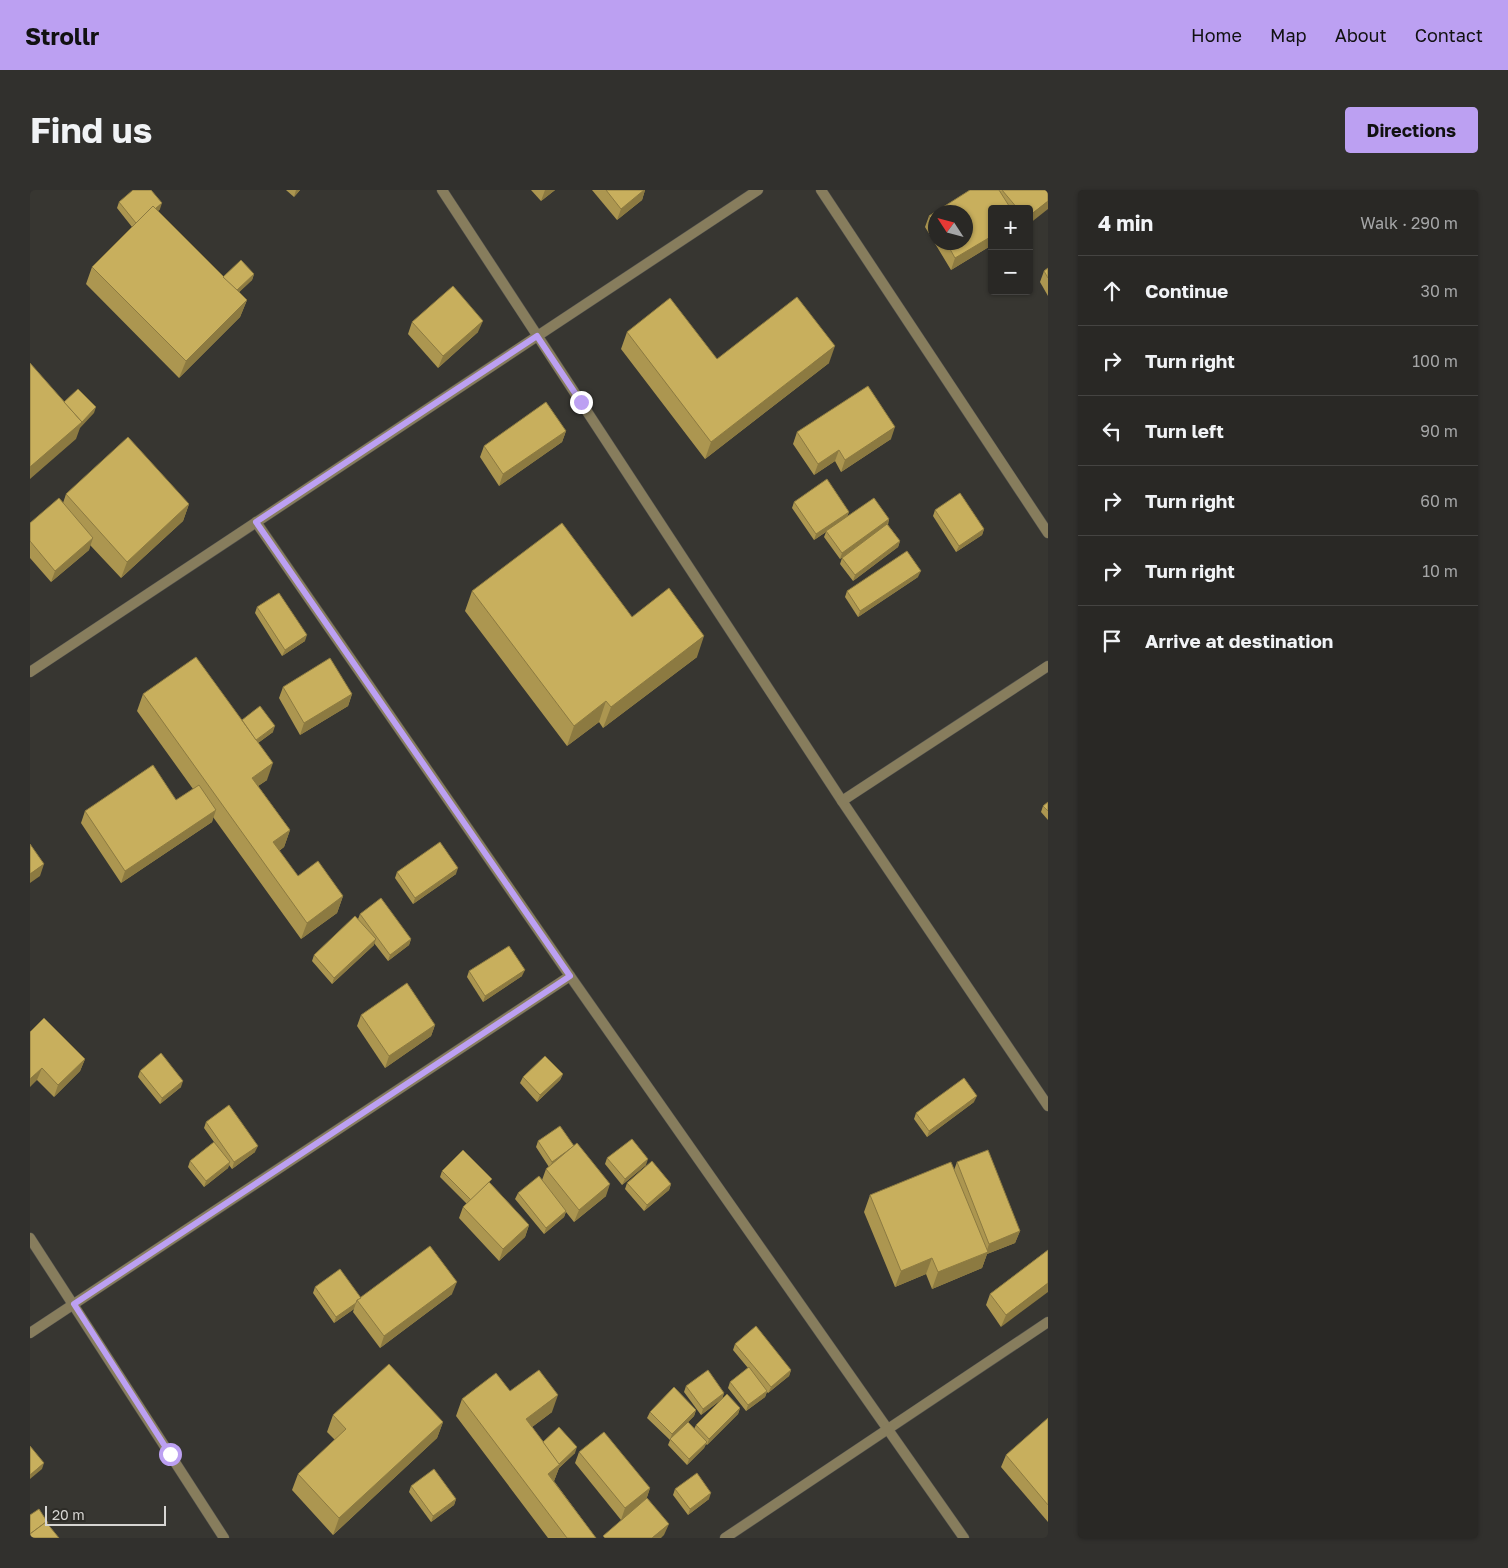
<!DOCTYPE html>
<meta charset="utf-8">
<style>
body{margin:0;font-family:"Golos Text",sans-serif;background:#31302d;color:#f1f3f6}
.controls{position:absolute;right:15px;top:15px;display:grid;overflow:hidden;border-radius:5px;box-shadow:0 1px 4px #0004}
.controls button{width:45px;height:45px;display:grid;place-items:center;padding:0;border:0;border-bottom:1px solid #454442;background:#292825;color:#f1f3f6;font:25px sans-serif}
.compass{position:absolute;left:898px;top:15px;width:45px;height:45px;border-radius:50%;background:#292825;box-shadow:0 1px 4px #0004;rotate:306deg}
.scale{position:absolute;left:15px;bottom:12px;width:121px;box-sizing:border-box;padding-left:5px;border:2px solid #d7d6d3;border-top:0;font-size:14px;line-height:18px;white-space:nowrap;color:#d7d6d3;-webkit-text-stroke:4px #2d2c27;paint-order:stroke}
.stop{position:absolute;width:15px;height:15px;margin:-11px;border:4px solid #bca0f2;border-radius:50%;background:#fff}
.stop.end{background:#bca0f2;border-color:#fff;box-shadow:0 1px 5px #0008}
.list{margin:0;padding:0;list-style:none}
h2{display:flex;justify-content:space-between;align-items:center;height:65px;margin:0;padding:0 20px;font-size:21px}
h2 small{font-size:16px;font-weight:400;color:#a5a6a7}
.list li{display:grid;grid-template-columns:32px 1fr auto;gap:15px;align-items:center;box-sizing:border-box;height:70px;padding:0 20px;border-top:1px solid #454442}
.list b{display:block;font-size:19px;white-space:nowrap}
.list em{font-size:16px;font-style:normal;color:#a5a6a7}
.icon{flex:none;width:28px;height:28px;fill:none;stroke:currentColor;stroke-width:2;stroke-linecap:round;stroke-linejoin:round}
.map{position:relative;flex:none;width:1018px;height:1348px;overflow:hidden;border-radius:5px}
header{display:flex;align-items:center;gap:30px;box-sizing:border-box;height:70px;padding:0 25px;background:#bca0f2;color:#111}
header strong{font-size:24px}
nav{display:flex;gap:28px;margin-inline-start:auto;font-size:18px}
.intro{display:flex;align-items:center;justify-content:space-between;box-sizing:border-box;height:120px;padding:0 30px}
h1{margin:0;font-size:35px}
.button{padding:12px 22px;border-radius:5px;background:#bca0f2;color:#111;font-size:18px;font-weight:700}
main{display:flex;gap:30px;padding:0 30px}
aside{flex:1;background:#292825;border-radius:5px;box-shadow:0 1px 4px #0004}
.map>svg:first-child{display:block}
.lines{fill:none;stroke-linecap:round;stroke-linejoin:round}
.street-casing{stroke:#54534e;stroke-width:11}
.street{stroke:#877d5d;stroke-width:10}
.wall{fill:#ac9650;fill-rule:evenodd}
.shaded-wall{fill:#8c7a41}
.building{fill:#c8af5d;stroke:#8c7a41}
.route{stroke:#bca0f2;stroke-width:6}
</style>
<header>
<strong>Strollr</strong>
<nav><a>Home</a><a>Map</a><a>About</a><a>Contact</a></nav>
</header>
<div class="intro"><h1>Find us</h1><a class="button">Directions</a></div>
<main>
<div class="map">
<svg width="1018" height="1348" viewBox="0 0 1018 1348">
<rect width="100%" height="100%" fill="#373631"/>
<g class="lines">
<defs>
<g id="street">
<path d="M412,0L812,611L1018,916"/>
<path d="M791,0L1018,343"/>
<path d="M226,332L540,786L934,1348"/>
<path d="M0,482L728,0"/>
<path d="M812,611L1018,476"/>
<path d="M0,1048L194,1348"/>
<path d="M0,1143L540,786"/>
<path d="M695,1348L1018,1132"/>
</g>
</defs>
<use href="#street" class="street-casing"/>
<use href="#street" class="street"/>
</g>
<g class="wall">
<path d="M256,0H270L264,7Z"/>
<path d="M501,0H525L511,11Z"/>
<path d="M562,0H615L612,10L587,30Z"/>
<path d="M940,0H1018L999,19H962V55L921,80L895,37L899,26ZM906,22L936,52H906Z"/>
<path d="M89,12L130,19L128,21L193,87L224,84L222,90L209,102L217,110L210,127L149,188L56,94L62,77L102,37L87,18Z"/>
<path d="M1018,78V106L1010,92L1014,81Z"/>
<path d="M382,132L448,142L408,178L378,144Z"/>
<path d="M597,142L687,169L799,173L675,269L591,159Z"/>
<path d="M536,241L532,252L469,296L450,267L454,256Z"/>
<path d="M767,242L861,249L811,282L805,271L784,285L763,254Z"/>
<path d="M36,304L159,314L153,331L91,388L60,355L59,360L21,392L0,368V333L33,313Z"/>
<path d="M764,312L819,322L817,327L859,329L858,335L870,351L868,357L823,391L810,374L812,368L836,351L810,369L794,347L796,342L784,350L762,318Z"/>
<path d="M905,320L954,339L952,345L926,362L903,326Z"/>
<path d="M888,387L828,427L815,407L817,401Z"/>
<path d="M442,401L602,427L667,467L573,538L569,532L537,556L435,421Z"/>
<path d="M227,417L275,451L252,466L225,423Z"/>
<path d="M253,497L322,504L318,516L270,545L249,508Z"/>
<path d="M113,504L212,530L243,542L228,553L237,590L228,596L260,640L254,657L249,661L268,686L313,706L307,723L271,749L183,627L182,632L91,693L51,633L55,621L146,610L163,599L107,521Z"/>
<path d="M1018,612V630L1011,622L1013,616Z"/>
<path d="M367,682L426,684L383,714L365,688Z"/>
<path d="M330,724L381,749L379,755L358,771L344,753V755L302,794L282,771L284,765L328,729Z"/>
<path d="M439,781L492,786L453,812L437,787Z"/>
<path d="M331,825L405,835L401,846L355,878L327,836Z"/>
<path d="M0,842L55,869L50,881L24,907L7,890Z"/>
<path d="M110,881L151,897L130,914L108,887Z"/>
<path d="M533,884L530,890L507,912L490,893L493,887Z"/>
<path d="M944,912L897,947L884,929L886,923Z"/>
<path d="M176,932L225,962L202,979L199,975L198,978L174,997L158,977L160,971L184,952L174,938Z"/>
<path d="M508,951L576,1006L544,1032L536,1022L534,1027L514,1044L485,1009L488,1003L512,990L516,979L519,977L506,957Z"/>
<path d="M577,968L616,975L592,995L575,974Z"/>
<path d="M927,972L990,1041L985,1053L957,1064L952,1078L902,1099L896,1084L865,1097L834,1022L840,1005L924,980Z"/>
<path d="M412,981L461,994L499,1035L495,1047L469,1071L429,1028L433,1017L437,1014L410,987Z"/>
<path d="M597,993L641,994L639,1000L614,1021L595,999Z"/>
<path d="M1018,1060L971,1137L956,1115L960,1104Z"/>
<path d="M285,1097L331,1108L422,1104L350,1158L323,1122L324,1119L304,1133L283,1103Z"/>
<path d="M705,1154L761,1180L759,1186L738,1203L737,1202L735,1207L716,1221L698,1198L700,1192L718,1178L703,1160Z"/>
<path d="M656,1196L694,1203L692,1209L710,1218L708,1224L677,1255L676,1254L674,1258L657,1275L638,1255L640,1250L617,1228L620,1222L666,1220L664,1226L652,1238L664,1239L666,1235L692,1209L671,1225L654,1202Z"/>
<path d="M480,1201L522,1222L502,1237L513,1252L545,1263L529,1278L524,1291L566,1348H518L426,1226L432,1209Z"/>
<path d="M303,1225L413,1232L407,1248L303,1345L262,1300L268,1284L305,1250L297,1242Z"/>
<path d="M1018,1228V1332L971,1277L976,1265Z"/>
<path d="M549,1262L620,1298L616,1310L591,1330L545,1273Z"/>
<path d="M381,1296L426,1309L424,1315L401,1332L379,1302Z"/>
<path d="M645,1299L679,1309L658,1325L643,1305Z"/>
</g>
<g class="shaded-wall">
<path d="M266,0H270L264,7Z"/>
<path d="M515,0H525L511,11Z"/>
<path d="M614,0H615L612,10L587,30L591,19Z"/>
<path d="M1018,11V19L999,34V26Z"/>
<path d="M132,13L130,19L105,40L107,34Z"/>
<path d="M962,46V55L921,80L925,68Z"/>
<path d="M224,84L222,90L202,109L204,103Z"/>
<path d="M217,110L210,127L149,188L156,171Z"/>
<path d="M453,131L448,142L408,178L413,166Z"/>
<path d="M805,156L799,173L675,269L681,252Z"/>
<path d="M66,217L64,223L50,238L46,249L0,289V277Z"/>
<path d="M865,237L861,249L811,282L815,270Z"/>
<path d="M536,241L532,252L469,296L473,284Z"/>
<path d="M809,260L805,271L784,285L788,274Z"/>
<path d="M159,314L153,331L91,388L97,372Z"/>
<path d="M819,322L816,328L784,350L786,344Z"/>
<path d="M859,329L857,335L810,369L812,363Z"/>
<path d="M954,339L952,345L926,362L929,356Z"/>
<path d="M63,348L59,360L21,392L25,381Z"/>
<path d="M870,351L868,357L823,391L825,385Z"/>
<path d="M891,381L888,387L828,427L830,421Z"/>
<path d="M277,445L275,451L252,466L255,460Z"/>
<path d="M674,446L667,467L573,538L581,517Z"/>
<path d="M322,504L318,516L270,545L274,533Z"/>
<path d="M576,511L569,532L537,556L544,536Z"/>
<path d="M245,536L243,542L221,558L224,552Z"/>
<path d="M243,573L237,590L216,604L222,588Z"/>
<path d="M186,620L182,632L91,693L95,681Z"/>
<path d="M260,640L254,657L237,669L243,652Z"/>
<path d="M14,674L10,686L0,693V684Z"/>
<path d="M428,678L426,684L383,714L385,708Z"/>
<path d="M313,706L307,723L271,749L277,733Z"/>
<path d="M346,749L344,755L302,794L304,788Z"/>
<path d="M381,749L379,755L358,771L360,765Z"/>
<path d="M495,780L492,786L453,812L455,806Z"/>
<path d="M405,835L401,846L355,878L359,866Z"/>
<path d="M55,869L50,881L24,907L28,895Z"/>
<path d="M12,878L7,890L0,897V889Z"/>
<path d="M533,884L530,890L507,912L510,905Z"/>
<path d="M153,891L151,897L130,914L132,908Z"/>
<path d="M947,906L944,912L897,947L899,941Z"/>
<path d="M228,956L225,962L202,979L204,972Z"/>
<path d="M544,957L520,978L522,972Z"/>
<path d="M618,969L616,975L592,995L595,989Z"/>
<path d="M200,972L198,978L174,997L176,991Z"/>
<path d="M580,994L576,1006L544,1032L549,1020Z"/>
<path d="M641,994L639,1000L614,1021L617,1015Z"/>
<path d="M536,1021L534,1027L514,1044L516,1038Z"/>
<path d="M499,1035L495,1047L469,1071L473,1059Z"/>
<path d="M990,1041L985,1053L957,1064L952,1078L902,1099L908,1082L956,1063L959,1054Z"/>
<path d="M902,1068L896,1084L865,1097L871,1081Z"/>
<path d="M427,1092L422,1104L350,1158L354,1146Z"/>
<path d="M1018,1093V1102L971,1137L976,1125Z"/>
<path d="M326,1113L324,1119L304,1133L306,1127Z"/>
<path d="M761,1180L759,1186L738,1203L741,1197Z"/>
<path d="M737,1201L735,1207L716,1221L718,1215Z"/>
<path d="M694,1203L692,1209L671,1225L673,1219Z"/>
<path d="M528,1205L522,1222L490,1246L496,1229Z"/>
<path d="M710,1218L708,1224L677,1255L679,1249Z"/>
<path d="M666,1220L664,1226L640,1250L642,1244Z"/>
<path d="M413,1232L407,1248L303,1345L309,1328Z"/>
<path d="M677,1252L674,1258L657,1275L659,1269Z"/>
<path d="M547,1257L545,1263L529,1278L524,1291L518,1284Z"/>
<path d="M14,1273L12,1279L0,1289V1285Z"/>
<path d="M620,1298L616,1310L591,1330L595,1318Z"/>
<path d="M681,1303L679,1309L658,1325L660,1319Z"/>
<path d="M426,1309L424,1315L401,1332L403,1326Z"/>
<path d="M639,1334L634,1345L631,1348H622Z"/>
</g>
<g class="building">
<path d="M103,0H121L132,13L125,19L123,16L106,33L89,12Z"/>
<path d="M576,0H614L591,19Z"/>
<path d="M940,0H969L981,19H962V46L925,68L916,52H936V22H906V36L899,26Z"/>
<path d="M972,0H1018V11L999,26V19H988Z"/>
<path d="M123,16L217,110L156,171L62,77Z"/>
<path d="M211,70L224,84L207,100L193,87Z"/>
<path d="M1018,78V88L1014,81Z"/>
<path d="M423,96L453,131L413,166L382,132Z"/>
<path d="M767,107L805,156L681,252L597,142L640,108L687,169Z"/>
<path d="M0,173L52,232L0,277Z"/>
<path d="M838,196L865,237L815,270L809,260L788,274L767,242Z"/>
<path d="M48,199L66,217L52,232L34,212Z"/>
<path d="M516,212L536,241L473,284L454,256Z"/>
<path d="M98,247L159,314L97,372L36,304Z"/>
<path d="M797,289L819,322L786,344L764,312Z"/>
<path d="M930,303L954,339L929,356L905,320Z"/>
<path d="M29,308L63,348L25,381L0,351V333Z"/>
<path d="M844,308L859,329L812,363L796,341Z"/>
<path d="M532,333L602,427L639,398L674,446L581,517L576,511L544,536L442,401Z"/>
<path d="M857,334L870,351L825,385L812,368Z"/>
<path d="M877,361L891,381L830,421L817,401Z"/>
<path d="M249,403L277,445L255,460L227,417Z"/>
<path d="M166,467L243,573L222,588L260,640L243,652L268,686L288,671L313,706L277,733L113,504Z"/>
<path d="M300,468L322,504L274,533L253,497Z"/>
<path d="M230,516L245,536L226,550L212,530Z"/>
<path d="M123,575L146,610L169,595L186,620L95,681L55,621Z"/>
<path d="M1018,612V621L1013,616Z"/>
<path d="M410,652L428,678L385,708L367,682Z"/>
<path d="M0,654L14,674L0,684Z"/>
<path d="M351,708L381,749L360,765L330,724Z"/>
<path d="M325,726L346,749L304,788L284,765Z"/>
<path d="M479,756L495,780L455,806L439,781Z"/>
<path d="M377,793L405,835L359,866L331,825Z"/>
<path d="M14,828L55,869L28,895L12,878L0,889V842Z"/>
<path d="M131,863L153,891L132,908L110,881Z"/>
<path d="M515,866L533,884L510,905L493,887Z"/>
<path d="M934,888L947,906L899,941L886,923Z"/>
<path d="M199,915L228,956L204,972L176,932Z"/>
<path d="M530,936L544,956L522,972L508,951Z"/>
<path d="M602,949L618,969L595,989L577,968Z"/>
<path d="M184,952L200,972L176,991L160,971Z"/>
<path d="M547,953L580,994L549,1020L516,979Z"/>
<path d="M433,960L462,989L441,1010L412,981Z"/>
<path d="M958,960L990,1041L959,1054L927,972Z"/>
<path d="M622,971L641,994L617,1015L597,993Z"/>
<path d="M921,972L958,1062L908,1082L902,1068L871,1081L840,1005Z"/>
<path d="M509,986L536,1021L516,1038L488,1003Z"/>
<path d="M459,992L499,1035L473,1059L433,1017Z"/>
<path d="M400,1056L427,1092L354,1146L327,1110Z"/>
<path d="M1018,1060V1093L976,1125L960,1104Z"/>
<path d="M310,1079L331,1108L327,1110L326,1113L306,1127L285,1097Z"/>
<path d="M726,1136L761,1180L741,1197L705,1154Z"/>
<path d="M359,1174L413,1232L309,1328L268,1284L316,1239L303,1225Z"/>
<path d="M719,1177L737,1201L718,1215L700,1192Z"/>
<path d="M509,1180L528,1205L496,1229L530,1274L518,1284L566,1348H537L432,1209L466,1183L480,1201Z"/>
<path d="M678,1180L694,1203L673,1219L656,1196Z"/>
<path d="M644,1197L666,1220L642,1244L620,1222Z"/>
<path d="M697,1204L710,1218L679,1249L666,1235Z"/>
<path d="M1018,1228V1315L976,1265Z"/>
<path d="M658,1232L677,1252L659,1269L640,1249Z"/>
<path d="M529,1237L547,1257L529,1274L513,1252Z"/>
<path d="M574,1242L620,1298L595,1318L549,1262Z"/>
<path d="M0,1256L14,1273L0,1285Z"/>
<path d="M404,1279L426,1309L403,1326L381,1296Z"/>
<path d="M667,1283L681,1303L660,1319L645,1299Z"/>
<path d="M617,1308L639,1334L622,1348H575L573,1346Z"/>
<path d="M9,1319L18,1333L16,1332L0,1344V1325Z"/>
<path d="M16,1332L29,1348H0V1344Z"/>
</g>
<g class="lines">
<path class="route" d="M140,1264L44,1114L540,786L226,332L507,146L551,212"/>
</g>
</svg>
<div class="controls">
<button>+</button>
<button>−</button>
</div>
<svg class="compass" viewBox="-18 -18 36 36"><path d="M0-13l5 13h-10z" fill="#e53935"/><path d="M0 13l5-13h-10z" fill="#a5a6a7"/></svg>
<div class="scale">20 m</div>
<div class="stop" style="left:140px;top:1264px"></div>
<div class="stop end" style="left:551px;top:212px"></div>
</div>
<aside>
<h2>4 min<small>Walk · 290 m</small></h2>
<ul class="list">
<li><svg class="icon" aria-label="ahead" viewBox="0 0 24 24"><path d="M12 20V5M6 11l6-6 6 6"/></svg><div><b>Continue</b></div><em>30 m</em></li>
<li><svg class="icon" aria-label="right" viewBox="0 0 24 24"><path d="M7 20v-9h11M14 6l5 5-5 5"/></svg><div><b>Turn right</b></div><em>100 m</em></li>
<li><svg class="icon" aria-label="left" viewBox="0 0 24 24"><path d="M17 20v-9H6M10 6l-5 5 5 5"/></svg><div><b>Turn left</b></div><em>90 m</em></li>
<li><svg class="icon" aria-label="right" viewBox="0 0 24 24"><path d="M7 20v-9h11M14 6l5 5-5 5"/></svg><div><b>Turn right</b></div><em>60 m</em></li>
<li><svg class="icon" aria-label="right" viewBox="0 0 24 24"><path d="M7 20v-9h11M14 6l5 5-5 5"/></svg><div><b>Turn right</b></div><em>10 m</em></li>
<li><svg class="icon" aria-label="arrive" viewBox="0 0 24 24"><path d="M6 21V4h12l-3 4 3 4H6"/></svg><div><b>Arrive at destination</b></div></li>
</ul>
</aside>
</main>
